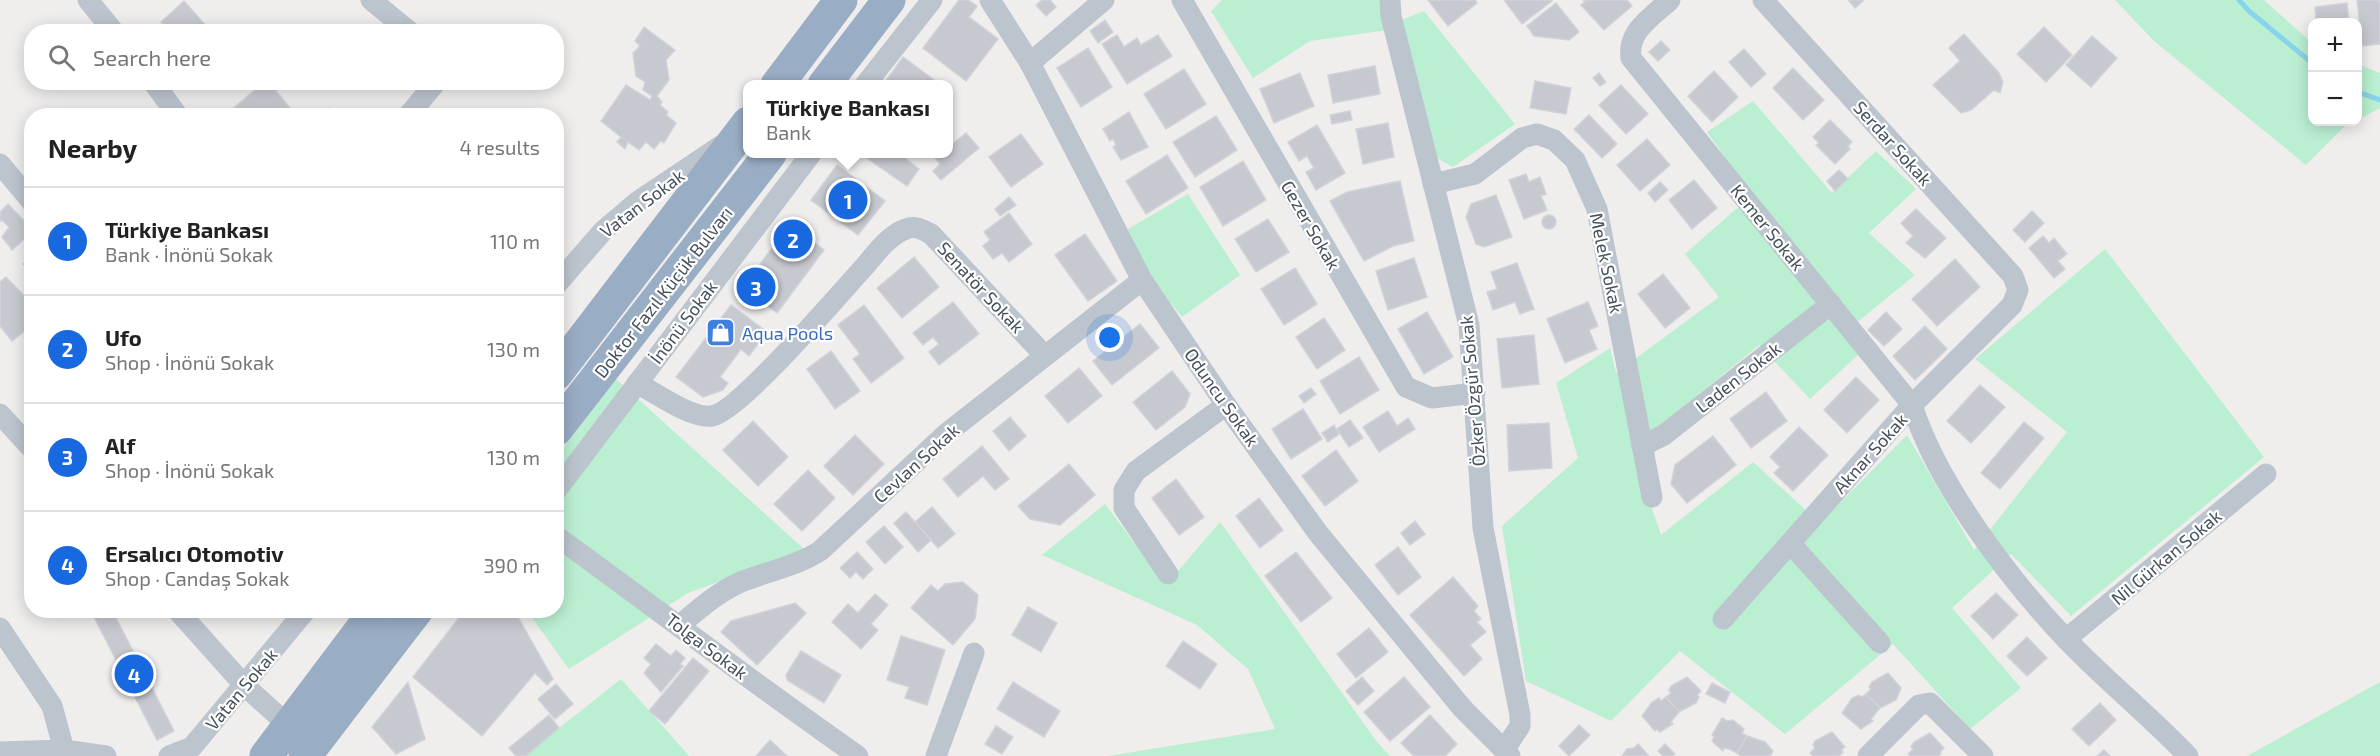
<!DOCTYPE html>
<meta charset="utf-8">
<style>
body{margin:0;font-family:"Exo 2",sans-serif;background:#f2f2f2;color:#222}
.controls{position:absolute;right:18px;top:18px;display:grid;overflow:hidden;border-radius:12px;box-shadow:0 3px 15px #0003}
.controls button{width:54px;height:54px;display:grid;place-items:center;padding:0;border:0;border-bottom:2px solid #e0e0e0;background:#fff;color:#222;font:30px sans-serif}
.you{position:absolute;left:1110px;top:338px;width:21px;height:21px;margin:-15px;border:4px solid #fff;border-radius:50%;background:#1a73e8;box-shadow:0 0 0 9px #1a73e833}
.badge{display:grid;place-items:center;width:39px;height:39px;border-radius:50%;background:#1869e0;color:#fff;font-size:20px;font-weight:700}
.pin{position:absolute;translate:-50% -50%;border:3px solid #fff;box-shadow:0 2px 6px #0006}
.popup{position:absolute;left:743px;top:80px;width:210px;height:78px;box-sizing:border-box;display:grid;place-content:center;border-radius:12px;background:#fff;filter:drop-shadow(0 2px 4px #0005);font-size:20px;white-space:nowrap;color:#767676}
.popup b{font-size:22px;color:#222}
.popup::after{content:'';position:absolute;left:50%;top:100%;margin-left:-12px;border:12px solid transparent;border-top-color:#fff}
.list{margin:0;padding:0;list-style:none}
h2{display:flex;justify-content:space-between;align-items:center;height:78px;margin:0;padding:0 24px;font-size:26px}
h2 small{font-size:20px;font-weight:400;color:#767676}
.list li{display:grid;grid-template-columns:39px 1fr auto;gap:18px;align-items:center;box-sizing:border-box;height:108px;padding:0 24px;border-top:2px solid #e0e0e0}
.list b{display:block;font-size:22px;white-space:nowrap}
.list p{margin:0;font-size:20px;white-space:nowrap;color:#767676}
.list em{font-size:20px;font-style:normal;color:#767676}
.icon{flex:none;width:33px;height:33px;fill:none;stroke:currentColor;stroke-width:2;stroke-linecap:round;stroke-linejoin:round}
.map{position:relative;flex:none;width:2380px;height:756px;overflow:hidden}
.search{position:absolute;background:#fff;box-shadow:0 3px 15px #0003;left:24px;top:24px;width:540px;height:66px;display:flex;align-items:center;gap:15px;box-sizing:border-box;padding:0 21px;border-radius:24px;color:#767676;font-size:22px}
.panel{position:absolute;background:#fff;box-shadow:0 3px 15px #0003;left:24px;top:108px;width:540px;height:510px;border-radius:24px}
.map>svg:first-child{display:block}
.green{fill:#bbefd1}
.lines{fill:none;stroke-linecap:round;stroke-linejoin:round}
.stream{stroke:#88d4ec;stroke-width:5}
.building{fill:#c7c9d0;stroke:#d1d3d9;stroke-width:1.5}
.minor{stroke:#bcc4cd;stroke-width:21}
.trunk{stroke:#99adc5;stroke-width:33}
.labels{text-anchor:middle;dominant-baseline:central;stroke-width:4.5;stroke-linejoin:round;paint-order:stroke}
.street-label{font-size:18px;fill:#46505b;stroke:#fff}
.shop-label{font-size:18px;fill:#366cbe;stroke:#fff;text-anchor:start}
</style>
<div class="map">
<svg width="2380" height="756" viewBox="0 0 2380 756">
<rect width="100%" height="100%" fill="#f0eded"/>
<g class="green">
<path d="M1222,0H1385L1388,30L1310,41L1253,78L1211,11Z"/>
<path d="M2115,0H2264L2312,43V122H2355L2345,126L2306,165L2154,41Z"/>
<path d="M1424,11L1515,124L1453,167L1433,156L1399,21Z"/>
<path d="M2358,64L2380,73V108L2358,120Z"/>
<path d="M1753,101L1832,193L1876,151L1916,189L1869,233L1915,275L1843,334L1858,355L1810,399L1759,345L1632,449L1661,535L1753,462L1820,523L1907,435L1974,550L2067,432L1975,359L2105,249L2264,457L2071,616L2011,554L1952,608L2021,688L1970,729L1893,644L1785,734L1680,651L1611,721L1526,681L1502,526L1578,458L1556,383L1610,348L1616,373L1719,297L1685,254L1752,195L1707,132Z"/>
<path d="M1188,194L1240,275L1182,317L1152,281L1128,229Z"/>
<path d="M616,379L805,550L688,593L569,669L527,611L556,610L557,456Z"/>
<path d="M1105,504L1166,585L1220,522L1377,742L1390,756H1108L1275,729L1248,669L1197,625L1042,555Z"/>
<path d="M621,679L689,756H524Z"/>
<path d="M2380,682V756H2247Z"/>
</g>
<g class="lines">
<g class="stream">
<path d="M2239,0L2249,11L2312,63"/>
<path d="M2358,92L2380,100"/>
</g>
</g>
<g class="building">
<path d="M959,0H968L977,6L969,17L998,39L966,81L923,48Z"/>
<path d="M1042,0H1050L1056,7L1046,16L1036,5Z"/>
<path d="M1428,0H1475L1477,3L1448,26Z"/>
<path d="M1504,0H1552V1L1522,24Z"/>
<path d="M1583,0H1627L1632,6L1604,30L1581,5L1585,2Z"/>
<path d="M1848,0H1864L1855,8Z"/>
<path d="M2357,0H2380V44L2362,46Z"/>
<path d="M184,1L208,28L204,32H169L161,22Z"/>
<path d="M1556,3L1579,32L1569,40L1534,36L1527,26Z"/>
<path d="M2347,3L2349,22H2323L2316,19L2315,7Z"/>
<path d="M1105,20L1113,32L1098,43L1090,31Z"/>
<path d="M644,27L675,50L666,60L669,80L657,96L662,102L660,105L668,112L666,115L676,123L664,143L661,141L654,149L646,142L639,150L628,142L625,149L617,142L621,137L601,121L626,85L650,100L652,96L643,90L645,82L636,76L633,53L640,46L635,41Z"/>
<path d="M2044,27L2072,55L2046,82L2017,54Z"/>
<path d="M1964,34L1999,73L2003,82L2000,93L1994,90L1971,110L1961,113L1933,85L1960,61L1949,48Z"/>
<path d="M1117,35L1124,47L1137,38L1141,45L1158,35L1172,56L1127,84L1102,44Z"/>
<path d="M2092,36L2117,58L2091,87L2066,65Z"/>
<path d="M1661,41L1670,50L1658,61L1649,52Z"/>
<path d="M1088,48L1112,87L1081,107L1057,68Z"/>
<path d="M1744,49L1766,74L1751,87L1729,62Z"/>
<path d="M903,57L941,85H883Z"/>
<path d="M1375,66L1380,94L1333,103L1328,75Z"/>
<path d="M1793,68L1824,100L1803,120L1773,88Z"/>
<path d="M1184,69L1206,104L1166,129L1144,94Z"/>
<path d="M1714,71L1738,97L1712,122L1688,96Z"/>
<path d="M1300,73L1314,106L1274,123L1260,89Z"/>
<path d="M1599,73L1606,82L1600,86L1593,78Z"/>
<path d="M1535,81L1571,88L1566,114L1530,108Z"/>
<path d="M264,82H269L290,108L281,116H230L228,113Z"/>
<path d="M1621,85L1648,114L1626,134L1599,105Z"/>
<path d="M330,108L338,116H324Z"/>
<path d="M1350,111L1352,120L1332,124L1330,115Z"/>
<path d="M1129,112L1148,147L1121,160L1113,147L1116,145L1113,139L1110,141L1103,129Z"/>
<path d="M1589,115L1617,144L1602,158L1574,129Z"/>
<path d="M1216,116L1237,150L1195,177L1173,142Z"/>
<path d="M1830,120L1852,142L1848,146L1850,149L1835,164L1816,145L1819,143L1813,137Z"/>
<path d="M1388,123L1394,157L1363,164L1356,129Z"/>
<path d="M1317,125L1345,173L1316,190L1306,172L1314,168L1307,156L1299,161L1288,142Z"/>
<path d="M966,133L979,148L941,180L933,171L940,164L936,159L942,154H948V148Z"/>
<path d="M1021,134L1043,164L1011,187L989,157Z"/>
<path d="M1647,139L1670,165L1640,191L1617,165Z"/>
<path d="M861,154H910L906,159L919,169L907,186Z"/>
<path d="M1167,155L1188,188L1146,214L1126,181Z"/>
<path d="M1243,161L1266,200L1223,226L1200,187Z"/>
<path d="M837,165L885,201L858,235L811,200Z"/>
<path d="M1839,170L1848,179L1835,191L1827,181Z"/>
<path d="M1526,174L1529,182L1540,177L1546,194L1541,196L1547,210L1524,219L1509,180Z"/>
<path d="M1694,180L1717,208L1692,229L1669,200Z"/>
<path d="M1400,181L1414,241L1393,246L1364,261L1330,201L1347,192Z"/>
<path d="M1660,182L1668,190L1655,202L1648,193Z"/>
<path d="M1496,195L1512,237L1484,247L1476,244L1466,217L1471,204Z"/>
<path d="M1009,197L1016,205L1000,216L995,209Z"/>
<path d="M8,204L32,229V232L12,250L2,237L9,227L2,220L0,222V212Z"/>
<path d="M1916,209L1946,238L1925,258L1906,243L1913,236L1901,223Z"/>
<path d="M2032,211L2044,223L2025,242L2013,230Z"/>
<path d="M1009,213L1032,244L1009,262L1002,253L993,259L983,246L990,240L984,232Z"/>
<circle cx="1549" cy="222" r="7"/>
<path d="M1268,219L1289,252L1256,272L1235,239Z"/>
<path d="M790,224L824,250L777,313L743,287Z"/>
<path d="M1085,234L1117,281L1088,301L1055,255Z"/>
<path d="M2043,236L2049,243L2054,238L2067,254L2058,261L2065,269L2054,278L2029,248Z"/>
<path d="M32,256V273L23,264Z"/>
<path d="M914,257L939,287L902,318L877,288Z"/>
<path d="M1414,258L1427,297L1388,310L1376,271Z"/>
<path d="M1955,259L1980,287L1937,326L1912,299Z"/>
<path d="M1517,263L1534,309L1520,314L1515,302L1493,310L1487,292L1497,289L1491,272Z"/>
<path d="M1295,268L1317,304L1284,325L1261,289Z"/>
<path d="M1663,274L1690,308L1665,328L1638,294Z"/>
<path d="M6,277L32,304V325L12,341L0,326V282Z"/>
<path d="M953,302L979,334L939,365L929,352L939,344L933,337L923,345L913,333Z"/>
<path d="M1588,302L1598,326L1589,330L1597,349L1565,363L1547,319Z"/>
<path d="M731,305L767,332L749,356L741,349L720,377L728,383L723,390L703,397L676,377Z"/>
<path d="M864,305L904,358L871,383L853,359L860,354L838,325Z"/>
<path d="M1427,312L1453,357L1424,374L1398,329Z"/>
<path d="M1886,312L1902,329L1884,346L1868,330Z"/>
<path d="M1324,318L1345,350L1317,369L1296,337Z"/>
<path d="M1140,324L1159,348L1112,385L1093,361Z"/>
<path d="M1925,326L1947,349L1915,380L1893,356Z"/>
<path d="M1534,335L1539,384L1502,388L1497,339Z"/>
<path d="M831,351L860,391L835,409L807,369Z"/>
<path d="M1359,357L1379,390L1340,414L1320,381Z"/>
<path d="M1079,368L1102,396L1068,423L1045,396Z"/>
<path d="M1172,371L1190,394L1185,407L1156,430L1133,402Z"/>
<path d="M1856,377L1879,400L1847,433L1824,410Z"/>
<path d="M1980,385L2005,407L1971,443L1947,421Z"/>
<path d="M1311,388L1316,394L1304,403L1299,396Z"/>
<path d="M1766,392L1787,421L1751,448L1730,419Z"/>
<path d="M1303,409L1322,439L1291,459L1272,429Z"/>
<path d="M1388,411L1397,426L1408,418L1415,429L1379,452L1363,427Z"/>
<path d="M1010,417L1026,436L1009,451L993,431Z"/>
<path d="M1350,420L1363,438L1349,447L1337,429Z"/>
<path d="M753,421L788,457L758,486L723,450Z"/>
<path d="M2024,422L2044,438L2000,489L1981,473Z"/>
<path d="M1549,423L1552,468L1509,471L1507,425Z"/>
<path d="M1334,425L1339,434L1328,442L1322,433Z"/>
<path d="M1799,427L1828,455L1793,491L1774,473L1780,467L1770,457Z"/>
<path d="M855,435L884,464L853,495L824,466Z"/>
<path d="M1713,436L1736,465L1687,503L1671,484L1675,465Z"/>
<path d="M982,446L1009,479L995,490L983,476L958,497L943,479Z"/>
<path d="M1336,450L1358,481L1325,506L1302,476Z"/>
<path d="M1069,464L1095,495L1060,525L1030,519L1018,506Z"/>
<path d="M808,470L835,498L802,531L774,504Z"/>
<path d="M1176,479L1204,517L1179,535L1152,498Z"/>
<path d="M1259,498L1283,530L1260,548L1236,516Z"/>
<path d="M932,507L955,534L938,548L915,522Z"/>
<path d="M906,512L931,540L918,552L894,523Z"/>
<path d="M1415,521L1425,534L1410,545L1401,533Z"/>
<path d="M884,526L903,547L885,564L866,542Z"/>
<path d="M1398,547L1421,577L1398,595L1375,565Z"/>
<path d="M857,552L873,569L863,579L856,572L850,578L840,568Z"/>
<path d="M1296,552L1332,598L1301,622L1265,576Z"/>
<path d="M1453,577L1478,606L1474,611L1481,619L1477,622L1486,632L1470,645L1482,659L1464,676L1410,615Z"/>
<path d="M963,582L978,595L975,619L953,645L911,608L931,585L938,591L945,584Z"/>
<path d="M1996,593L2018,615L1993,639L1971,616Z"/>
<path d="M875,594L888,605L871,624L878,630L861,649L832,622L848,604L858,613Z"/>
<path d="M795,603L806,613L757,665L721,632L731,621Z"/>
<path d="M1028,607L1057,623L1041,652L1012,635Z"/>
<path d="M88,610H112L174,731L157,740L94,617Z"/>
<path d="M465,610H514L553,679L547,685L535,673L482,736L413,677Z"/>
<path d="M1369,628L1388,652L1356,678L1337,654Z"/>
<path d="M901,636L945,650L927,705L905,698L909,687L887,680Z"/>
<path d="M2027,637L2047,658L2027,676L2007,656Z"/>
<path d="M1183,641L1217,664L1200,689L1166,666Z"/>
<path d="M656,644L671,656L676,650L685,658L680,664L683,666L661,692L644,673L651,664L644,658Z"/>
<path d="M801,651L841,675L824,703L787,680L786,675Z"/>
<path d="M693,658L709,671L665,724L649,711Z"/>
<path d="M1888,673L1901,688L1896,700L1880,708L1866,694L1871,689L1869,687L1872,682Z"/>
<path d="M1362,677L1374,691L1358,705L1346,691Z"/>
<path d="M1404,677L1430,707L1390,741L1364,712Z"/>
<path d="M1687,677L1701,691L1697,695L1699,697L1696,703L1679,712L1666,697L1671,693L1669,690L1671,686Z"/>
<path d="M408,682L425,739L396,754L372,727Z"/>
<path d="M1013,682L1060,711L1044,737L997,709Z"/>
<path d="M1712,683L1730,692L1725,703L1706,694Z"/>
<path d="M556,684L573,704L555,719L538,699Z"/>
<path d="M1866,694L1880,708L1871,719L1873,721L1861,729L1842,713L1852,698L1859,695L1862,697Z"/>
<path d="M1666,697L1679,712L1671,722L1673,724L1660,732L1657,729L1655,731L1642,716L1652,702L1659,698L1661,701Z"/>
<path d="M2100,703L2116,720L2089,746L2072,729Z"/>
<path d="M549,715L559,728L526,756H516L509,748Z"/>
<path d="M1430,715L1457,744L1445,756H1414L1401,743Z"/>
<path d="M1722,718L1727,721L1733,720L1744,729L1742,733L1747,736L1737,753L1729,749L1724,748L1723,751L1712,741L1714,737L1712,735Z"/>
<path d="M1579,725L1590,735L1569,756L1559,746Z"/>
<path d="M996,726L1013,737L1002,754L985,744Z"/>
<path d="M1832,732L1845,747L1841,750L1843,752L1839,756H1813L1810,753L1815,748L1813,745L1815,741Z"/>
<path d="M1930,733L1944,748L1940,752L1941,753L1939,756H1910L1908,754L1913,749L1911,747L1914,742Z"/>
<path d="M1747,736L1765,742L1773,751L1770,756H1741L1737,753Z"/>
<path d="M770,740L787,756H756Z"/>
<path d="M1638,744L1649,756H1622L1627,749L1634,748Z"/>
<path d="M1665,744L1675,754L1672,756H1663L1658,751Z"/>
<path d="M2104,750L2110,756H2097Z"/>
</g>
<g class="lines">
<g class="minor">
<path d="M88,0L114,32"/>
<path d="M371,0L410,32"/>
<path d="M990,0L1030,63L1142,280L1226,405L1318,533L1463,709L1510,756"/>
<path d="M1182,0L1406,387L1432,398L1475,393"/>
<path d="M1390,0L1391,16L1469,325L1483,528L1520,715V726L1504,750"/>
<path d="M1670,0C1652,17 1627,31 1631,58L1912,405C1937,484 2009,579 2066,639C2105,680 2149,715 2188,756"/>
<path d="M1030,63L1104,0"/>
<path d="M153,82L178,116"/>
<path d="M865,85L932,0"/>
<path d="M408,116L436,82"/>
<path d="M0,164L32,202"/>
<path d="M1433,184L1475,174L1522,138L1537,134L1554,140L1575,160L1597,209L1652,497"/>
<path d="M556,285L603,231L637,202L722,145"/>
<path d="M637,383C655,393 692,419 712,416C739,412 841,292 865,266C876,253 889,235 906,229C915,225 923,230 931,234L1045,356"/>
<path d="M0,414L32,449"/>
<path d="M1642,446L1664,435L1831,304"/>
<path d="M556,491L811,154"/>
<path d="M556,536C657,609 756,685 858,756"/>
<path d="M1790,543L1880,643"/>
<path d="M1168,574L1124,508V490L1136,471L1226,405"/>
<path d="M177,610L245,686L289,726"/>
<path d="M1723,619L1912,405L2012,305L2018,290L2013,276L1763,0"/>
<path d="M680,625C699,609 718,592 741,582C768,571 795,567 820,551L947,433L1142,280"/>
<path d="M0,628L52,706L64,750"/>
<path d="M2066,639L2266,474"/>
<path d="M0,752L64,750L106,756"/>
<path d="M169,756L192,747L306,610"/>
<path d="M936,756L974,653"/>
<path d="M1868,756L1919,705L1930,703L1983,756"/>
</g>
<g class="trunk">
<path d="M777,85L841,0"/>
<path d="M824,85L889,0"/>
<path d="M556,374L748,123"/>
<path d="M556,430L770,154"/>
<path d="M266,756L376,610"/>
<path d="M305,756L417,610"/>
</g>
</g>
<defs>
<symbol id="shop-square" viewBox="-11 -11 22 22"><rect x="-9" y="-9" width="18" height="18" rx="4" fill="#3f7fe0" stroke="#fff"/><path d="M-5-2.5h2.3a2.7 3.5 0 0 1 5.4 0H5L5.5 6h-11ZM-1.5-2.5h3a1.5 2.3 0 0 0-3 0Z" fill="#fff"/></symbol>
</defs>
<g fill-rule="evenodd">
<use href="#shop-square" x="704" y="316" width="33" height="33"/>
</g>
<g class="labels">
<g class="street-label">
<text transform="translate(1893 143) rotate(48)">Serdar Sokak</text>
<text transform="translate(642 203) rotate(-37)">Vatan Sokak</text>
<text transform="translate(1311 225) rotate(60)">Gezer Sokak</text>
<text transform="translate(1768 227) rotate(51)">Kemer Sokak</text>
<text transform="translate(1607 263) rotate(78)">Melek Sokak</text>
<text transform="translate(981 287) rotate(47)">Senatör Sokak</text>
<text transform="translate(663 292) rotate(-52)">Doktor Fazıl Küçük Bulvarı</text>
<text transform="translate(683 322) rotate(-53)">İnönü Sokak</text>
<text transform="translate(1738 377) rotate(-38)">Laden Sokak</text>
<text transform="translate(1472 391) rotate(-95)">Özker Özgür Sokak</text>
<text transform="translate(1222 397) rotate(55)">Oduncu Sokak</text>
<text transform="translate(1870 453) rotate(-48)">Aknar Sokak</text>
<text transform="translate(916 463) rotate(-42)">Cevlan Sokak</text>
<text transform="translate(2166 557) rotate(-40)">Nil Gürkan Sokak</text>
<text transform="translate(707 646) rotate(37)">Tolga Sokak</text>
<text transform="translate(241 689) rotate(-50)">Vatan Sokak</text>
</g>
<g class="shop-label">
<text x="742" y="333">Aqua Pools</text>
</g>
</g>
</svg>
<div class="controls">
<button>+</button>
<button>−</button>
</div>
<div class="you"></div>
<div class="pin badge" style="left:848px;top:200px">1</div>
<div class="popup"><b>Türkiye Bankası</b>Bank</div>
<div class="pin badge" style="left:793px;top:239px">2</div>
<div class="pin badge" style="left:756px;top:287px">3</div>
<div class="pin badge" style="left:134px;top:674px">4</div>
<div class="search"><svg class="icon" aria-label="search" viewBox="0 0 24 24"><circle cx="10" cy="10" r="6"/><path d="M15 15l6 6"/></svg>Search here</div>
<section class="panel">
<h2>Nearby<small>4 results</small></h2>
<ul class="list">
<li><span class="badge">1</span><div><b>Türkiye Bankası</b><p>Bank · İnönü Sokak</p></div><em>110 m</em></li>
<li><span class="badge">2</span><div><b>Ufo</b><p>Shop · İnönü Sokak</p></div><em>130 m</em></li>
<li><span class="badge">3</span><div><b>Alf</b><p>Shop · İnönü Sokak</p></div><em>130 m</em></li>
<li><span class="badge">4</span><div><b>Ersalıcı Otomotiv</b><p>Shop · Candaş Sokak</p></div><em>390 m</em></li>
</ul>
</section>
</div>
